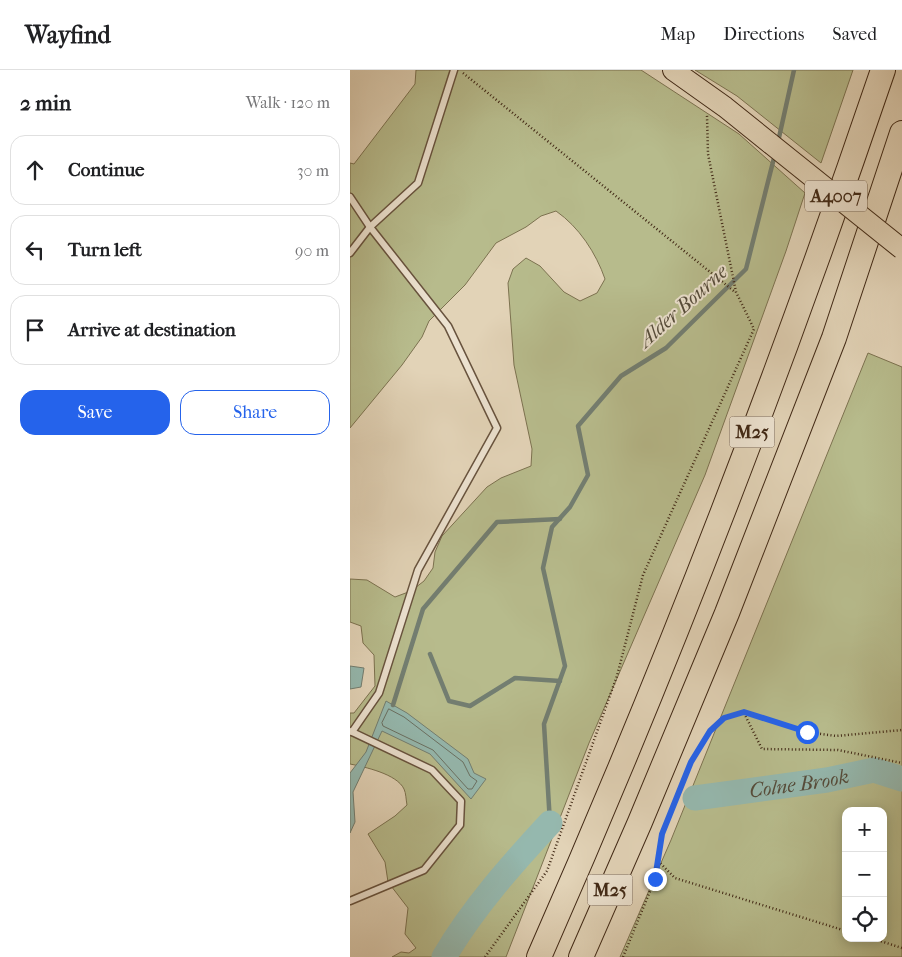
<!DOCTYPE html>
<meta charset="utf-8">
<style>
body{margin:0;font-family:"IM FELL French Canon",serif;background:#f6f6f6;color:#202124}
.controls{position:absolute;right:15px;bottom:15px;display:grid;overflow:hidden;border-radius:10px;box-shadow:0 2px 12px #0003}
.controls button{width:45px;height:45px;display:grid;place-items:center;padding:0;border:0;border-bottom:1px solid #e0e0e0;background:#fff;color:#202124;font:25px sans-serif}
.stop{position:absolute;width:15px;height:15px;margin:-11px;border:4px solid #2563eb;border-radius:50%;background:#fff}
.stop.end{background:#2563eb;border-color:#fff;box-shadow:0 1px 5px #0008}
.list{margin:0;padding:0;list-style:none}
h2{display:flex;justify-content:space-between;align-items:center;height:65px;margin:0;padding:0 20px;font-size:21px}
h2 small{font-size:16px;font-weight:400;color:#757577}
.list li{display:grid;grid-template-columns:32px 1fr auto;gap:15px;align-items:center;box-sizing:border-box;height:70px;margin:0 10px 10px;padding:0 10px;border:1px solid #e0e0e0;border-radius:15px}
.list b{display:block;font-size:19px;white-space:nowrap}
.list em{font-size:16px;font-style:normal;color:#757577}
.actions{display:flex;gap:10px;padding:15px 20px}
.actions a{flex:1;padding:11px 0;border:1px solid #2563eb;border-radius:15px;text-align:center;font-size:18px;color:#2563eb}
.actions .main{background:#2563eb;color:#fff}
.icon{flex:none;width:28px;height:28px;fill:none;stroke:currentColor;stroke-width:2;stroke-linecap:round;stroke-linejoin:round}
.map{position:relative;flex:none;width:552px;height:887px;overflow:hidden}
header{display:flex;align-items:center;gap:30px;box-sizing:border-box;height:70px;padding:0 25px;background:#fff;border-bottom:1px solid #e0e0e0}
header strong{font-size:24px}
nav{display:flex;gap:28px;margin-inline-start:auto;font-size:18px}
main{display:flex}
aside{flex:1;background:#fff}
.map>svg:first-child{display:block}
.green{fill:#b7bb8c;stroke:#7c7250;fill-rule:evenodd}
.water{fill:#95b8ae;stroke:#737e71}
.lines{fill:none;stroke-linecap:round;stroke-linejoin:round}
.shore{stroke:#6a7062;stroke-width:1}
.stream{stroke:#737e71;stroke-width:4.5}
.river{stroke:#95b8ae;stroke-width:25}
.service-casing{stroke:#68533e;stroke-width:9}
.primary-casing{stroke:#402815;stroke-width:22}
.motorway-casing{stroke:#402815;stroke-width:26}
.path{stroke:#402815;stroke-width:2.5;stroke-dasharray:1 2.5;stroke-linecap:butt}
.service{stroke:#ece2d0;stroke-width:6}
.primary{stroke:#e2d3b7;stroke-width:20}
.motorway{stroke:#e2d3b7;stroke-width:24}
.primary-bridge-casing{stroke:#402815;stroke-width:22;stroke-linecap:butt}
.primary-bridge{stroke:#e2d3b7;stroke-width:20}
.route{stroke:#2563eb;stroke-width:6}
.labels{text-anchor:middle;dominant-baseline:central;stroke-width:4;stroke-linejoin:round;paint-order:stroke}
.shield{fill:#ece2d0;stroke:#74604d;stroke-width:1}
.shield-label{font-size:18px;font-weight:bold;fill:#402815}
.water-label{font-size:20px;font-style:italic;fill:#554c3b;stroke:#ece2d0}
</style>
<header>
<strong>Wayfind</strong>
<nav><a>Map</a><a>Directions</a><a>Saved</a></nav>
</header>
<main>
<aside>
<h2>2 min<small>Walk · 120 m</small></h2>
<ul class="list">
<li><svg class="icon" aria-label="ahead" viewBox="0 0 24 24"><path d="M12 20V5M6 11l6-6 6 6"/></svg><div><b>Continue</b></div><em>30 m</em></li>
<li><svg class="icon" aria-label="left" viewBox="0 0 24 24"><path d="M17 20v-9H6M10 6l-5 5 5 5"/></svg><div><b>Turn left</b></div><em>90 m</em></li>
<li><svg class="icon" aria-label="arrive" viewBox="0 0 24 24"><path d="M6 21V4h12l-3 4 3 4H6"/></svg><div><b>Arrive at destination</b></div></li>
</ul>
<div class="actions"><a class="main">Save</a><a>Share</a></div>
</aside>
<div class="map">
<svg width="552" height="887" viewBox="0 0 552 887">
<rect width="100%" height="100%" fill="#e2d3b7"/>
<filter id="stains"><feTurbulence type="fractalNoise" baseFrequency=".004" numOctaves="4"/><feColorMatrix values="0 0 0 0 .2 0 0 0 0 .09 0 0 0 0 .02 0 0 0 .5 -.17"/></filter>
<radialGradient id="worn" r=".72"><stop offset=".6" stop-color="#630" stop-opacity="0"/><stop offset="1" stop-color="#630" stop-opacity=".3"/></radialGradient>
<g class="green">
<path d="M66,0H291L389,64L455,123L436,181L355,405L239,673L156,887H42L51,882L59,883L66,878L55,864L58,838L38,812L35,792L18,764L45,746L57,735C56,730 56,723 54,719C47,704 15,697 0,694V643H4L25,616L24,585L13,573L11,556L0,552V509L17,510L45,527L61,521L74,511L83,498L85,482L92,466L137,417L151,408L181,396L182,379L164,295L158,213L163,199L176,188L190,196L214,222L230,231L247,223L255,209C246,183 229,157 206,141L191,146L176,157L146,173L115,215L79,251L72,267L52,295L0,358V93L4,94L65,14Z"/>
<path d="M345,0H503L471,93L387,26Z"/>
<path d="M518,283L552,297V887H270L321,770ZM496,741H533V868H496Z"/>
</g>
<g class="water">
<path d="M0,596L14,598L11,617L0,619Z"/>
<path d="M36,631L57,643L118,689L124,703L136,709L121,729L80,684L32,661L3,722L5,752L0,763V703L16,682Z"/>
</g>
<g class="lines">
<path class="shore" d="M39,639L54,647L113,692L120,706L127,711L122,719H118L83,680L33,656L32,653Z"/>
<g class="stream">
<path d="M428,72L444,0"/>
<path d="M80,584L99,631L120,636L165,608L210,611"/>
<path d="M43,635L73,539L147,452L210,449"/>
<path d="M200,753L194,654L215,596L193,498L202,457L220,437L238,405L228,356L271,306L316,278L396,199L425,84"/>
</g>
<g class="river">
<path id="s1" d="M345,728L477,710L524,700L552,709"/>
<path d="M94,887C123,838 161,795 200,753"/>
</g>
<defs>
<g id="service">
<path d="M0,127L20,157L98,256L147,358L68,500L29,623L2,662"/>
<path d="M0,183L20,157L68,113L104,0"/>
<path d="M0,661L82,700L111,731L110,755L74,800L0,831"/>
</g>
<path id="primary" d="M323,0L375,37L421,74"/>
<g id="motorway">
<path d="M189,887C317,597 431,300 533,0"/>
<path d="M231,887L290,752L377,543L484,268L552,63"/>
</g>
</defs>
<use href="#service" class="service-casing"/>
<use href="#primary" class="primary-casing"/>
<use href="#motorway" class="motorway-casing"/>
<g class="path">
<path d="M113,3L385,222"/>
<path d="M394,643L412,679L488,680L552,693"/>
<path d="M308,791L325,808L496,861"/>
<path d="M521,868L552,878"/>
<path d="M135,887L197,801L267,606L293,505L404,259L386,222L358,84L357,45"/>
<path d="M273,887L305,809L311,764L341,692L359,661L374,647L394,642L457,662L486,666L552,660"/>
</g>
<use href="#service" class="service"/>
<use href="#primary" class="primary"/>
<use href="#motorway" class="motorway"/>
<defs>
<path id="primary-bridge" d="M421,74L552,179"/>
</defs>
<use href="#primary-bridge" class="primary-bridge-casing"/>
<use href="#primary-bridge" class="primary-bridge"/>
</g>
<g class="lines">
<path class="route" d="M305,809L312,764L341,692L360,661L374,648L394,642L457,662"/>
</g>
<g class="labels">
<g class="shield">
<rect x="455" y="110.5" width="62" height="31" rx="4"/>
<rect x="379.5" y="346.5" width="45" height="31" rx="4"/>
<rect x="237.5" y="804.5" width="45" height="31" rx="4"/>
</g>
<g class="shield-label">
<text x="486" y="126">A4007</text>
<text x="402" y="362">M25</text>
<text x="260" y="820">M25</text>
</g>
<g class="water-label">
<text transform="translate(333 236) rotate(-42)">Alder Bourne</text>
<text stroke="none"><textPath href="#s1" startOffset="105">Colne Brook</textPath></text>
</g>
</g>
<rect width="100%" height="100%" filter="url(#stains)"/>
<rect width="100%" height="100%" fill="url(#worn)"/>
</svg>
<div class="controls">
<button>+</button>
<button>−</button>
<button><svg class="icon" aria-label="locate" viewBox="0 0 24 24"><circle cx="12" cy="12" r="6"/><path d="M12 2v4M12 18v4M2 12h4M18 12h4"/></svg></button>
</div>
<div class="stop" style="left:457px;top:662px"></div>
<div class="stop end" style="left:305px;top:809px"></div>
</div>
</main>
